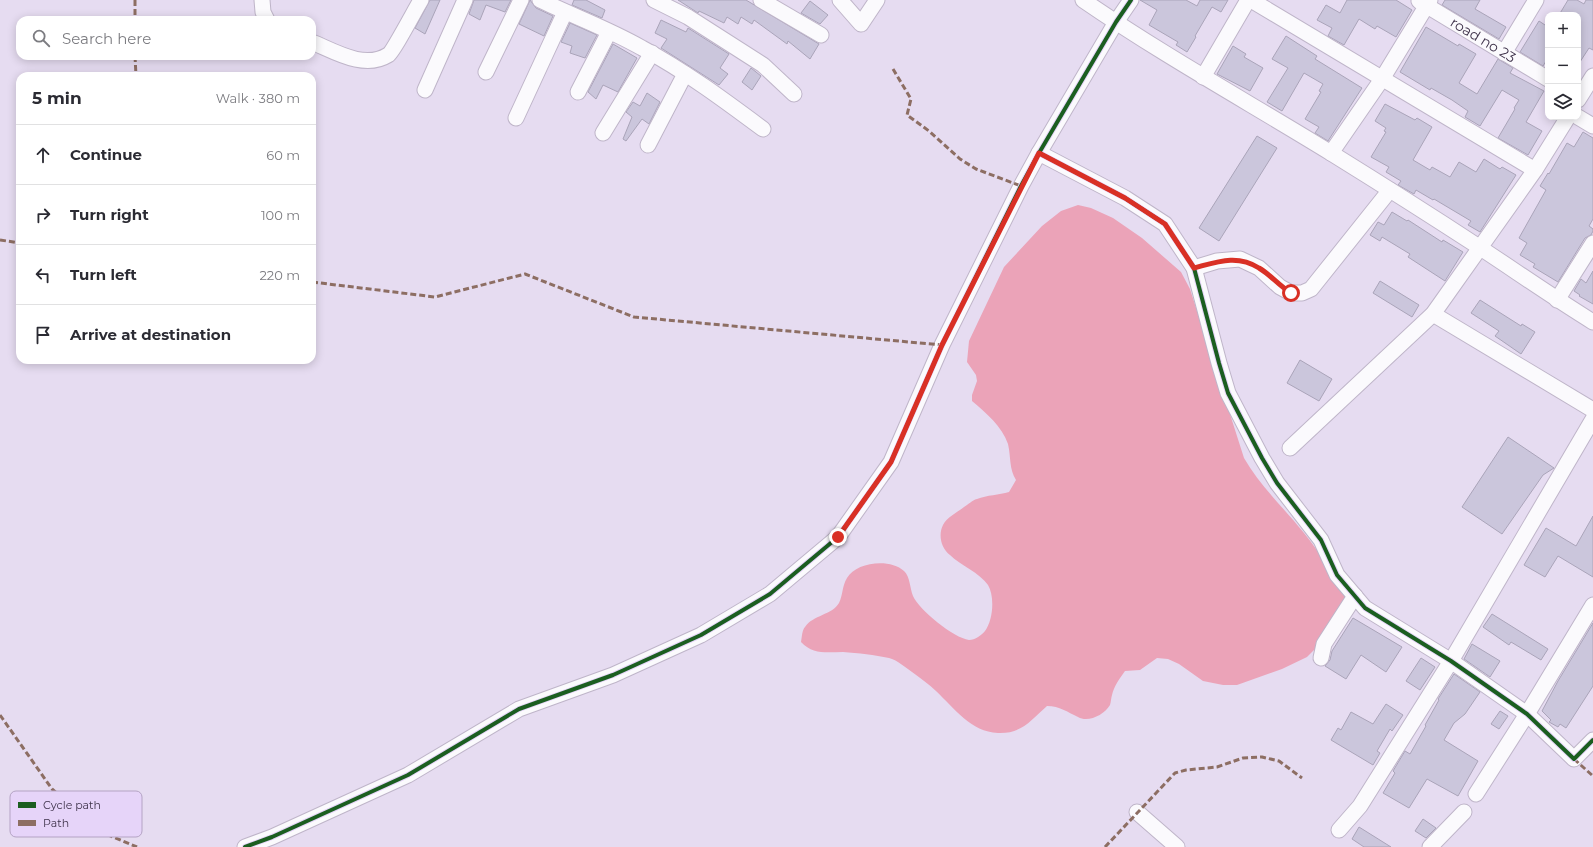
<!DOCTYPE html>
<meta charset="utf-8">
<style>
body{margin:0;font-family:Montserrat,sans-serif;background:#f7f7f7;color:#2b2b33}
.controls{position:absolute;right:12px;top:12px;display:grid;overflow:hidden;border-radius:8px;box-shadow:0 2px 10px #0003}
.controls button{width:36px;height:36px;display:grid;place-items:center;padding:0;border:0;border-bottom:1px solid #e1e1e2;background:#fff;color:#2b2b33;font:20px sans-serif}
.stop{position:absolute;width:12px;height:12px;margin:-9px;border:3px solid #d93025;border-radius:50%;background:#fff}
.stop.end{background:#d93025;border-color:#fff;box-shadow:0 1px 4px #0008}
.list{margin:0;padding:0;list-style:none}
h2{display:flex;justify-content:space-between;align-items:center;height:52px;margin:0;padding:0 16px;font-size:17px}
h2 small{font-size:13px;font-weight:400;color:#7c7c81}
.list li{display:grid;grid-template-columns:26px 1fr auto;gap:12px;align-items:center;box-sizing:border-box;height:60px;padding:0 16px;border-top:1px solid #e1e1e2}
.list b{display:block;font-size:15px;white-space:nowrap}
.list em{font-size:13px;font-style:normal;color:#7c7c81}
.icon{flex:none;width:22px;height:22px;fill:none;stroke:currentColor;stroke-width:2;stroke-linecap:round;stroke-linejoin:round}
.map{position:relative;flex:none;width:1593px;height:847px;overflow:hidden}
.search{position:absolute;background:#fff;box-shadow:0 2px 10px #0003;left:16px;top:16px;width:300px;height:44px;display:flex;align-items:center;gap:10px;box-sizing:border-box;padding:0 14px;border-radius:12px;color:#7c7c81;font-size:15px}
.panel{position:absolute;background:#fff;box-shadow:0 2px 10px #0003;left:16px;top:72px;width:300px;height:292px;border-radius:12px}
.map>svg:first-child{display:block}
.water{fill:#eba3b8}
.building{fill:#cbc6dc;stroke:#aaa4b9}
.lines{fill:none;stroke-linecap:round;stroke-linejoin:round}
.minor-casing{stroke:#bfb5c9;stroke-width:17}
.minor{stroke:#fbfafd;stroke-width:15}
.quiet{stroke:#8d6e63;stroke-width:3;stroke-dasharray:6 3;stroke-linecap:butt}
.cycleway-casing{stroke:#e6d4f9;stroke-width:6}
.cycleway{stroke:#1b5e20;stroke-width:4}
.route{stroke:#d93025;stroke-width:5}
.labels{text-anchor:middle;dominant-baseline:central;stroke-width:4;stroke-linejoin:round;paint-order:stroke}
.street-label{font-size:14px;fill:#3e324a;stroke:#e6d4f9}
.key{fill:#e6d4f9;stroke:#b4a3c4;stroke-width:1}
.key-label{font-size:11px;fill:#3e324a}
</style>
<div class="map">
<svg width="1593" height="847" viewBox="0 0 1593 847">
<rect width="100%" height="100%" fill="#e6dcf1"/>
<path class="water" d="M1078,205L1091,208L1113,218L1142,238L1181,272L1190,289L1244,458C1260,486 1284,508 1304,533C1320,553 1333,575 1349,596L1327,637L1307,657L1282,669L1237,685H1223L1203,681L1179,664L1168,659L1157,658L1140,670L1125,671C1120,678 1114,686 1112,695C1111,698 1111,702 1110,705C1104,715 1088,723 1078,717C1067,712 1060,706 1047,706C1031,720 1022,734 998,733C971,732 954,708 936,691C929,684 920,678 912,672C905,667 897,660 889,658C875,655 858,653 843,652C827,652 813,655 801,642C802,637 802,630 805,627C813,615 832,615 839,603C843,595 842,586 847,578C856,562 890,558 904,571C910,576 910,589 913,596C919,610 954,638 969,640C975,640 982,635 985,631C993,620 995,597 988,585C980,573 960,565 950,555C941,548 938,535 943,525C947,517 958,512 964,507C968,505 972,500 977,499C987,495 999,495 1009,492L1016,480C1009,469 1011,457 1008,444C1002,426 986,413 972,401V395L977,381L976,375L967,362L969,341L1004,267L1042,226L1061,211Z"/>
<g class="building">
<path d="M430,0H440L425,34L415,28Z"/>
<path d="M474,0H511L505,12L486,5L480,20L469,14Z"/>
<path d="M530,0L536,8L553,16L544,36L519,24Z"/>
<path d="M574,0H586L605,10L602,18L572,5Z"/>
<path d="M678,0H746L819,44L810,59L788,41L787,44L754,20L752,24L741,17L738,24L727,17L724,23L699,11L698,13Z"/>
<path d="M1140,0H1186L1197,6L1200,0H1228L1221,12L1212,7L1195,36L1196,37L1187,52L1176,45L1178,42L1149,25L1157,10Z"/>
<path d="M1347,0H1396L1412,10L1396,37L1377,26L1375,29L1359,19L1344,45L1328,36L1332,28L1317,20L1326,5L1340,13Z"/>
<path d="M1445,0H1480L1475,9L1506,27L1499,39L1442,5Z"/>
<path d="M1568,0H1577L1584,4L1586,0H1593V50L1589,48L1578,65V15H1559Z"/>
<path d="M810,1L828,15L820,24L801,13Z"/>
<path d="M661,20L686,32L688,28L729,54L720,68L728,74L719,85L661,48L667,39L655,33Z"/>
<path d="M1539,21L1548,27V58L1543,66L1520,52Z"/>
<path d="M570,23L597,35L585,58L570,53L572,46L561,42Z"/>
<path d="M1426,27L1458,46L1459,44L1476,54L1459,83L1477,94L1498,59L1513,68L1510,73L1544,91L1526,122L1542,131L1528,155L1498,138L1515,109L1514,108L1519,100L1502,90L1480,126L1465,117L1468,111L1452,100L1431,88L1430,90L1400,72Z"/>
<path d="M1286,36L1317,56L1315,59L1362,88L1328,141L1315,133L1319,127L1305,119L1321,92L1319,91L1323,84L1304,73L1282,111L1267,102L1288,68L1272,59Z"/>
<path d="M613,44L637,58L618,92L603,85L596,99L588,92Z"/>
<path d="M1233,46L1246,54L1244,57L1263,68L1250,91L1217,74Z"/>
<path d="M751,68L761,76L752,90L742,82Z"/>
<path d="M647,93L660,102L649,124L642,119L626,141L623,139L632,117L626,112L633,102L640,106Z"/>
<path d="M1385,104L1415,120L1417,118L1432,127L1413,160L1430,170L1432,167L1450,177L1459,162L1476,172L1484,159L1500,169L1502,167L1516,175L1480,232L1468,225L1471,221L1434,199L1433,200L1416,190L1414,194L1398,185L1401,181L1386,172L1389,167L1371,157L1386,132L1384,131L1386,128L1375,121Z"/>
<path d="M1583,132L1593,138V219L1589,226L1593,229V231L1591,235L1585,238L1558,282L1533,267L1535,264L1520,255L1527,243L1519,238L1546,190L1540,186L1548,173L1549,174L1567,143L1574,147Z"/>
<path d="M1257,136L1277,148L1219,241L1199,228Z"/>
<path d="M1392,212L1407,221L1408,220L1442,242L1443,240L1463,252L1445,281L1408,257L1410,254L1382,237L1380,241L1370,235L1378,222L1384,225Z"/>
<path d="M1593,271V304L1579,296L1580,295L1574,291L1581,279L1586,283Z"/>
<path d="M1380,281L1419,305L1412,317L1373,293Z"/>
<path d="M1480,300L1521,326L1522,324L1535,332L1521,354L1495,336L1499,331L1471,313Z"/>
<path d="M1300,360L1332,379L1319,401L1287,383Z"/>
<path d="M1508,437L1554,468L1543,475L1502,534L1462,507Z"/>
<path d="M1593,516V577L1558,556L1545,577L1524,565L1546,528L1576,546Z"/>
<path d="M1492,614L1548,649L1541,660L1511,642L1509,645L1483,627Z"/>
<path d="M1353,618L1402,647L1386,672L1361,655L1346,679L1325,666L1330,660L1332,651Z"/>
<path d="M1593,623V686L1566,728L1560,724L1558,727L1549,722L1551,720L1542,711L1558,681Z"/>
<path d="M1472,644L1500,661L1490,677L1464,659Z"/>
<path d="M1421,658L1435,667L1420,690L1406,681Z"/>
<path d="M1454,674L1480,692L1465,714L1454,723L1444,740L1478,761L1458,796L1427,779L1409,808L1383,793L1395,773L1393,771L1405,751L1410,754L1426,726L1425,725L1439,700L1438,699Z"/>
<path d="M1386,704L1403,715L1392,731L1390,729L1377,751L1380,753L1373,765L1331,740L1338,728L1341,730L1351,712L1373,724Z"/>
<path d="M1500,711L1508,716L1499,729L1491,724Z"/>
<path d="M1423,819L1436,828L1426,838L1415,831Z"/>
<path d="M1359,827L1391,847H1364L1352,839Z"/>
</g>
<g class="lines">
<defs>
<g id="minor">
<path d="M262,0L263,12L267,20"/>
<path d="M540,0C573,16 609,29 642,48C685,71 724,100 763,129"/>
<path d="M654,0L688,17L763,65L794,94"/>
<path d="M761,0L821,35"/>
<path d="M840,0L861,24L877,0"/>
<path d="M1083,0C1163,55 1248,102 1331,153C1381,184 1430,215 1479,247C1517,272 1554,298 1593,322"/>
<path d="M1251,0L1535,170"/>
<path id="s1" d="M1419,1L1548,79"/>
<path d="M312,42C334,51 364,70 388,55C393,52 416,8 421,0"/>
<path d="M1504,53L1536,0"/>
<path d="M486,72L521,0"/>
<path d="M1203,77L1248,0"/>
<path d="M425,90L465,0"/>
<path d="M578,92L609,32"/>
<path d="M1578,100L1593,76"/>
<path d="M1578,117L1593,126"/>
<path d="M516,118L565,12"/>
<path d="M603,133L652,53"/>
<path d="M648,145L685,74"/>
<path d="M1039,153L1125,198L1165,224L1194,268L1219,363L1228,393L1262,458L1277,483L1321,540L1337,575L1365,608L1451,661L1527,714L1574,759L1593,740"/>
<path d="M1331,153L1382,79L1430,0"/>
<path d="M1194,268L1217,261L1240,259L1259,268L1280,287L1291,293H1302L1311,289L1390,190"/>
<path d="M1557,300L1593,243"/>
<path d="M1433,314L1593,410"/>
<path d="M1290,448L1433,314L1535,170L1568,117"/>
<path d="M1321,658L1324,644L1355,596"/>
<path d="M1476,794L1527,714L1593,605"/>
<path d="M1137,812L1177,847"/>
<path d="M1339,830L1360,806L1451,661L1593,419"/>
<path d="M245,847L272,837L408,775L519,709L613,675L701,635L770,594L838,537L891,462L942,345L1021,186L1039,153L1116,22L1131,0"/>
<path d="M1430,847L1464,812"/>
</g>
</defs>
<use href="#minor" class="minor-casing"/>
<use href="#minor" class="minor"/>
<g class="quiet">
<path d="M135,0V20"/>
<path d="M135,56L136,76"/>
<path d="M893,69L911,99L907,115L929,131L960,159L976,169L1021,186"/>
<path d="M0,240L20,243"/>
<path d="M312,282L435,297L525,274L634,317L942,345"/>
<path d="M0,715L52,789L101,832L137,847"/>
<path d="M1574,759L1593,776"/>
<path d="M1105,847L1175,773L1186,770L1217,767L1243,758L1262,757L1279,761L1302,778"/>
</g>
<defs>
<g id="cycleway">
<path d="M1039,153L1125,198L1165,224L1194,268L1219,363L1228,393L1262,458L1277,483L1321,540L1337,575L1365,608L1451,661L1527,714L1574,759L1593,740"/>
<path d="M245,847L272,837L408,775L519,709L613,675L701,635L770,594L838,537L891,462L942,345L1021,186L1039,153L1116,22L1131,0"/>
</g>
</defs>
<use href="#cycleway" class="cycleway-casing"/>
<use href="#cycleway" class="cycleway"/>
</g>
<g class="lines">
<path class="route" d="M838,537L891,462L942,345L1039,153L1125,198L1165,224L1194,268C1217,262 1237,254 1259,268C1271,275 1278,285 1291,293"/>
</g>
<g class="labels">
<g class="street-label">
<text stroke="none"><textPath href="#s1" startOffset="75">road no 23</textPath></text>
</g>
</g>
<rect x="10" y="791" width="132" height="46" rx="6" class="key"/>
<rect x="18" y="802" width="18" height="6" fill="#1b5e20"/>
<rect x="18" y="820" width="18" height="6" fill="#8d6e63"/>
<g class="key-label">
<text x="43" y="809">Cycle path</text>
<text x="43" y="827">Path</text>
</g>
</svg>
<div class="controls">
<button>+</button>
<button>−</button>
<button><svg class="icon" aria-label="layers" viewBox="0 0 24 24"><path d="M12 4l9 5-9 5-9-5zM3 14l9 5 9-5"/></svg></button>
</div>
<div class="stop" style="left:1291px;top:293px"></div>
<div class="stop end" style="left:838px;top:537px"></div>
<div class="search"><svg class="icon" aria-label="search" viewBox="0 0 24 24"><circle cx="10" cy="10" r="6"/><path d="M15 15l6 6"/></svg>Search here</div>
<section class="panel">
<h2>5 min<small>Walk · 380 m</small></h2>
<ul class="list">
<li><svg class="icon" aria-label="ahead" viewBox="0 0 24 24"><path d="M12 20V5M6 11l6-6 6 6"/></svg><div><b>Continue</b></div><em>60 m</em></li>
<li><svg class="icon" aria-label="right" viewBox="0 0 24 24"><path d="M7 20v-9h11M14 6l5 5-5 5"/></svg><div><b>Turn right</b></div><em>100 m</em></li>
<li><svg class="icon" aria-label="left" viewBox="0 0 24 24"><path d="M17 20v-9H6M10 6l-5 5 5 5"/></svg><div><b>Turn left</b></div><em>220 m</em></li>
<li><svg class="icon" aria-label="arrive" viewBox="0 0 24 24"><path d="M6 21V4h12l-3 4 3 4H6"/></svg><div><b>Arrive at destination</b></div></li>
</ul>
</section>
</div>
